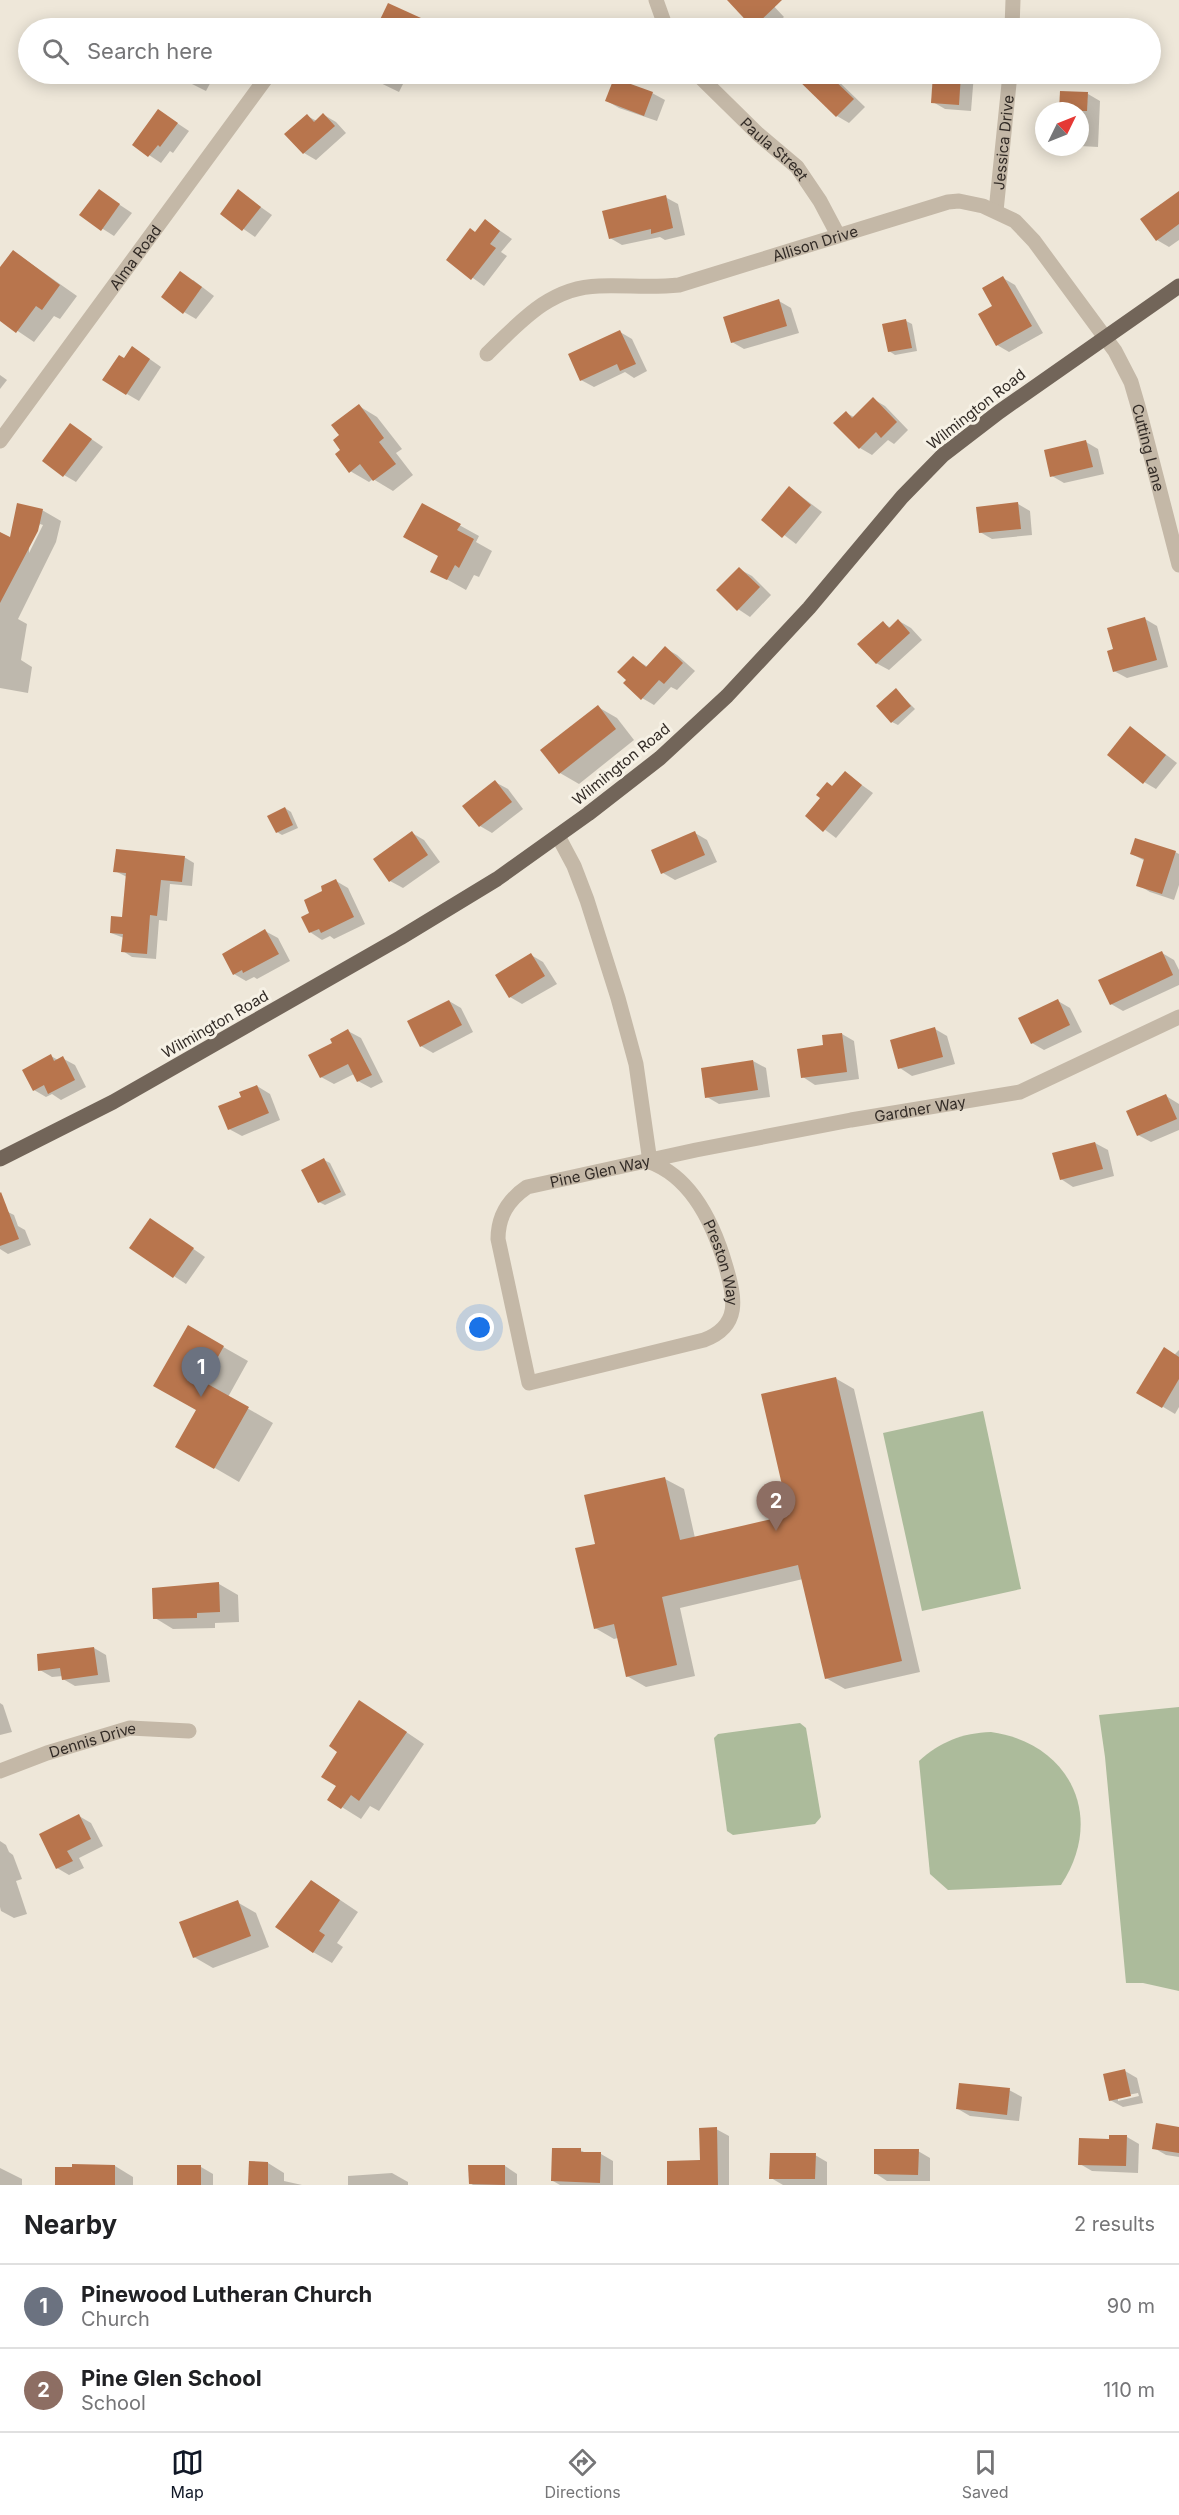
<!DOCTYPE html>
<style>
body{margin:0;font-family:Inter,sans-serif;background:#f6f6f6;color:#202124}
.compass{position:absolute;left:1035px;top:102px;width:54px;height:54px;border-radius:50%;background:#fff;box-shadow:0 3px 15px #0003;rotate:47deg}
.you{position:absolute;left:480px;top:1328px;width:21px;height:21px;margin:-15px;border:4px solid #fff;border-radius:50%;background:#1a73e8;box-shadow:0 0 0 9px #1a73e833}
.badge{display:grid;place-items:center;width:39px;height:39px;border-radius:50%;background:#111827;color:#fff;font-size:20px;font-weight:700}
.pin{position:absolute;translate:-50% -50px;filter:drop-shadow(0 2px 3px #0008)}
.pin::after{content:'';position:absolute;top:32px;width:21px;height:18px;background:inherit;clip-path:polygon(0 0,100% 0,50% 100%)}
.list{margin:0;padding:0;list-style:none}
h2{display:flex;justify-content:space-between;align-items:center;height:78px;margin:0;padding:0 24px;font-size:26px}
h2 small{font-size:20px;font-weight:400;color:#757577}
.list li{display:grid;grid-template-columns:39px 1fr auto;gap:18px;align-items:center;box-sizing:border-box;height:84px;padding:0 24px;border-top:2px solid #e0e0e0}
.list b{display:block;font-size:22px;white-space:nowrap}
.list p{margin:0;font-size:20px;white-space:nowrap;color:#757577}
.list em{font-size:20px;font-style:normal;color:#757577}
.icon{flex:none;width:33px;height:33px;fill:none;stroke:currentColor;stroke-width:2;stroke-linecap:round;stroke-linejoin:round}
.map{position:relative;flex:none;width:1179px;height:2185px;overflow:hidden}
.search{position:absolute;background:#fff;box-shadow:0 3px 15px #0003;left:18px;right:18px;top:18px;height:66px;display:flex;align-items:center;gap:15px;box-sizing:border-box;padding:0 21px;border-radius:33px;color:#757577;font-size:22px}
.sheet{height:246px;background:#fff}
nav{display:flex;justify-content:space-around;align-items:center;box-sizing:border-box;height:84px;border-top:2px solid #e0e0e0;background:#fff;font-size:16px;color:#757577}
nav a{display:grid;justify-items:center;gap:3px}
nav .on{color:#111827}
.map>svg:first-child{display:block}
.green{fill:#acbb9b}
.shadow{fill:#0003;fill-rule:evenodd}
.building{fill:#b8754d}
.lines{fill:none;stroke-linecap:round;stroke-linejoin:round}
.minor{stroke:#c4b8a7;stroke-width:15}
.major{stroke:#726559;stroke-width:15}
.labels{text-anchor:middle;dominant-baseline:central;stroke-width:6;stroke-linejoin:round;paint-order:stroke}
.street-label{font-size:15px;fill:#322b26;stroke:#f6f1e5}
</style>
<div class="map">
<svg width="1179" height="2185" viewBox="0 0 1179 2185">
<rect width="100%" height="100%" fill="#eee7d9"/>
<g class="green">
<path d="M983,1411L1021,1589L922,1611L883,1433Z"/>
<path d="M1179,1707V1991L1143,1983H1126L1105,1757L1099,1715Z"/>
<path d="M800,1723L806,1728L821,1817L815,1824L733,1835L727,1831L714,1738L718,1734Z"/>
<path d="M991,1732C1070,1743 1106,1817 1061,1885L948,1890L930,1874L919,1761C940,1742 962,1733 991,1732Z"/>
</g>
<g class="shadow">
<path d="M729,0H768L784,17L771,28H758Z"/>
<path d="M388,5L416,18L434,28H378Z"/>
<path d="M172,74H215L206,91Z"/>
<path d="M362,74H408L399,92Z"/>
<path d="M801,74H831L865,107L849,123L837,116L797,77Z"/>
<path d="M935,74H974L971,111L945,109L933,102Z"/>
<path d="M652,93L665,100L657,121L619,108L607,101Z"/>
<path d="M1088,94L1100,101L1098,147L1080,146V111H1060Z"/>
<path d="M159,111L189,131L173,153L170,151L161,163L134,145Z"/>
<path d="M324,115L336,122L346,133L316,160L304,153L287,134L307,116L317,121Z"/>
<path d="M99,191L132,213L114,236L81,215Z"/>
<path d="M238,191L272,215L255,237L222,214Z"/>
<path d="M665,197L678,204L685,235L665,240L660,237L622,245L610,238Z"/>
<path d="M1179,199V240L1169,247L1157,240Z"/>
<path d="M486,221L512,239L501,252L507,256L484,286L448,260L476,233Z"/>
<path d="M20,256L77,296L60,319L54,316L34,342L0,319V282Z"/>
<path d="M1003,278L1015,285L1043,333L1009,352L997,345Z"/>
<path d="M193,280L214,296L196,319L184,312Z"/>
<path d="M779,301L791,308L799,333L744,349L732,342Z"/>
<path d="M906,321L912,324L917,351L895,355L889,351Z"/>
<path d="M620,332L632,339L647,371L634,378L625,372L594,387L581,380Z"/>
<path d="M144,355L161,367L139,401L127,394L125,359Z"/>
<path d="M0,375L7,380L0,389Z"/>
<path d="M873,399L885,406L908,430L894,444L888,440L872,455L860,448L846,413L854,417Z"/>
<path d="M359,406L377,417L402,449L396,453L413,475L393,491L373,479L369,482L350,471L342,450L341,435Z"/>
<path d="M71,425L103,447L76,482L64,475Z"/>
<path d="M1086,442L1098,449L1104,474L1064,483L1052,476Z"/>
<path d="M790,488L822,512L796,544L763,519Z"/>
<path d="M1018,504L1030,511L1032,535L992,539L980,532Z"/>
<path d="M423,505L479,536L476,542L492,551L479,577L474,575L466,590L432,571L440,556Z"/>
<path d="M42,510L61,521L56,542L18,619L27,624L21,660L32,667L28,693L0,688V538L11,539ZM40,524L43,525L29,553V546Z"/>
<path d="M739,569L752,576L771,595L750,617L738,609Z"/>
<path d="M1145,619L1157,626L1168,667L1127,678L1114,671V650Z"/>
<path d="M899,621L911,628L922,640L889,670L876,663L883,623L891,628Z"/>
<path d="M665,648L677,655L695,671L677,690L671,687L654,705L642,698L628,680L633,658L648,667Z"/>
<path d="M896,690L915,709L898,725L892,722Z"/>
<path d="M598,707L617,718L634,740L579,784L560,773Z"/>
<path d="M1131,728L1177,763L1156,789L1144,782Z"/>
<path d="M845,773L873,793L836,838L807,816Z"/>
<path d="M495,782L508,789L523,809L492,833L480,826Z"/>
<path d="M285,808L291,812L298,828L282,835L277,832Z"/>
<path d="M412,833L424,840L440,862L403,888L390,881L375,859Z"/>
<path d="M695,833L707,840L717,862L675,880L663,873Z"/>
<path d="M1175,852L1179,854V885L1174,900L1150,892L1138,885L1145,861L1132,854Z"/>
<path d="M184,857L194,863L192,886L170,884L167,921L159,920L156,959L132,957L123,951L124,938L111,933L124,919L127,877L115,871Z"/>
<path d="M336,881L348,888L365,924L334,939L330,936L322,940L310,932L311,913L324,892Z"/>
<path d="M265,931L278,938L290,961L257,979L254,977L246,981L234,974Z"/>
<path d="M1162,953L1174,960L1179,970V985L1123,1011L1111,1004Z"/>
<path d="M531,955L543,962L557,984L522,1004L510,997Z"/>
<path d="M449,1001L461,1008L473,1032L433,1053L421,1046Z"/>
<path d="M1058,1001L1070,1008L1082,1032L1044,1050L1032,1043Z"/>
<path d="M935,1029L947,1036L955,1064L912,1076L900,1068Z"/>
<path d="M348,1031L361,1038L383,1082L371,1088L358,1081L354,1074L334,1084L321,1077L334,1043Z"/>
<path d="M842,1034L854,1041L859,1079L815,1085L803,1077L825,1047Z"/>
<path d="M51,1056L58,1060L62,1058L75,1065L86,1087L61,1100L52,1094L46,1097L34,1090Z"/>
<path d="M753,1061L766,1068L770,1097L719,1104L707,1097Z"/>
<path d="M257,1086L270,1094L280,1120L242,1136L229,1129L243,1097Z"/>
<path d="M1166,1096L1179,1104V1130L1151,1142L1138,1135Z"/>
<path d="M1095,1143L1108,1150L1114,1176L1073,1187L1061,1179Z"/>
<path d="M324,1160L330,1163L346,1195L325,1205L319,1202Z"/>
<path d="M0,1208L14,1215L18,1226L25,1230L31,1245L8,1254L0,1249Z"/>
<path d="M162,1227L205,1257L186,1284L131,1248Z"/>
<path d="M188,1327L248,1361L228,1397L273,1423L239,1482L177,1446L197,1410Z"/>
<path d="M1179,1350V1407L1175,1414L1138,1392Z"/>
<path d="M835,1378L854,1389L920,1672L845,1689L826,1678L803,1579L680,1608L695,1676L646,1687L627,1676L618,1638L614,1639L595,1628L597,1545L665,1479L684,1489L695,1538L782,1518L784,1486Z"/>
<path d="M219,1584L238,1595L239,1622L215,1623V1628L173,1629L155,1618Z"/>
<path d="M94,1648L106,1655L110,1682L75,1686L63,1679V1676L52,1677L40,1670Z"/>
<path d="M0,1703L3,1705L12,1732L0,1735Z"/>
<path d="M378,1713L424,1744L379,1811L370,1806L361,1819L329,1799Z"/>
<path d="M79,1816L91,1823L103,1846L79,1858L84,1868L69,1875L57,1868Z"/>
<path d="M0,1841L6,1845L9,1852L13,1855L22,1879L16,1881L27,1914L14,1918L1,1911L0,1907Z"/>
<path d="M312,1881L358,1912L337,1943L343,1947L332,1963L313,1952Z"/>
<path d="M237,1902L256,1913L269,1947L213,1968L194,1957Z"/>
<path d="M1125,2071L1137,2078L1143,2103L1123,2107L1110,2100ZM1138,2093L1139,2096L1118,2101V2097Z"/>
<path d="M1009,2090L1022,2097L1019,2121L970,2116L958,2109Z"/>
<path d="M1179,2128V2157L1166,2155L1154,2148Z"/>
<path d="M716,2129L729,2136V2185H669L701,2161Z"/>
<path d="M1127,2137L1139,2144L1138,2173L1092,2171L1080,2164L1110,2141Z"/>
<path d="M580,2150L586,2153L601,2154L613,2161V2185H560L553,2181Z"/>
<path d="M918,2151L930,2158V2181H887L875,2173Z"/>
<path d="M815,2155L827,2162V2185H783L771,2178Z"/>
<path d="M268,2163L284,2173V2181L302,2185H250Z"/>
<path d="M115,2166L133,2177V2185H56L74,2169Z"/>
<path d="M505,2166L517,2174V2185H473L470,2183Z"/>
<path d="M201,2167L213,2174V2185H179Z"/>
<path d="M0,2168L22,2179V2185H0Z"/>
<path d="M392,2173L408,2182V2185H348V2176Z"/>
</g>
<g class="building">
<path d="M727,0H782L753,28Z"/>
<path d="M388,3L443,28H376Z"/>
<path d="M792,74H828L854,99L836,117Z"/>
<path d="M933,74H961L959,105L931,103Z"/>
<path d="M614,78L653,92L644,116L605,101Z"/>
<path d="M1060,91L1088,92L1087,111H1059Z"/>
<path d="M158,109L178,123L160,147L158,145L148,157L132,145Z"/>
<path d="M323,113L335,126L303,154L284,134L307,114L314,122Z"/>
<path d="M99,189L120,204L101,231L79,215Z"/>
<path d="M238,189L261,207L242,231L220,214Z"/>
<path d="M1179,191V224L1156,241L1140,219Z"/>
<path d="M666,195L673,228L651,234V229L609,239L602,211Z"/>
<path d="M485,219L500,231L490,244L496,248L471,280L446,260L470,228L475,232Z"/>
<path d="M13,250L60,285L42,310L36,306L16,333L0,321V267Z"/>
<path d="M180,271L202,287L183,314L161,297Z"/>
<path d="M1003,276L1032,326L996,346L978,314L992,306L982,288Z"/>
<path d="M779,299L787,326L731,343L723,317Z"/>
<path d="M906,319L912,348L888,352L882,324Z"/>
<path d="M620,330L636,364L620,371L617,364L580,381L568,354Z"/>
<path d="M132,346L150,359L126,395L102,380L119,355L124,358Z"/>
<path d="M873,397L897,422L881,438L876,432L859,449L833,423L846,411L852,418Z"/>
<path d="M359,404L384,438L379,442L396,464L373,481L360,464L349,473L335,454L340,450L333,440L339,435L331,425Z"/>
<path d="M70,423L92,439L63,477L42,461Z"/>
<path d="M1086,440L1093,467L1050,477L1044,450Z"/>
<path d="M789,486L811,505L782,538L761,520Z"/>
<path d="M1018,502L1021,529L979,533L976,507Z"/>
<path d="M17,503L43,509L38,531L0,603V532L10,537Z"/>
<path d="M422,503L461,524L457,530L474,539L459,568L455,565L447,580L430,572L438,556L403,537Z"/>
<path d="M739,567L760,587L737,611L716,590Z"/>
<path d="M1145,617L1157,660L1113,672L1107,651L1113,649L1107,628Z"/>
<path d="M898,619L910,633L876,664L857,644L883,621L889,628Z"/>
<path d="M665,646L683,663L664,684L659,680L641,700L623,683L626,680L617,672L633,656L646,667Z"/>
<path d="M896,688L911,706L891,723L876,706Z"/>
<path d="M598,705L616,729L559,774L540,750Z"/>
<path d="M1130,726L1166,755L1143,784L1107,755Z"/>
<path d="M845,771L862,785L823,832L805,816L820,798L816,795L827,782L832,786Z"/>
<path d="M495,780L512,802L479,827L462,806Z"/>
<path d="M285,807L293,825L276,833L267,816Z"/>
<path d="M412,831L428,855L389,882L373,859Z"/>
<path d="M695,831L705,855L661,874L651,850Z"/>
<path d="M1135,838L1176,851L1162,894L1136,886L1144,859L1130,854Z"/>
<path d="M116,849L185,856L182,882L161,880L157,916L150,915L147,954L121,952L123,934L110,933L111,916L122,917L126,873L113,872Z"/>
<path d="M336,879L354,917L321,933L319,929L309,933L301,917L309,913L304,900L322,891L321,886Z"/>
<path d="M265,929L279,954L243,973L242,970L233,975L222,954Z"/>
<path d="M1162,951L1173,975L1110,1005L1098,980Z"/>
<path d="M531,953L545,976L509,998L495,975Z"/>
<path d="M1058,999L1070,1025L1031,1044L1018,1018Z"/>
<path d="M449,1000L462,1025L420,1047L407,1021Z"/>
<path d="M935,1027L943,1057L898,1069L890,1040Z"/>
<path d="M348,1029L372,1075L357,1082L348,1064L320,1078L308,1055L332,1043L330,1039Z"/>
<path d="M842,1033L847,1072L801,1078L797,1049L823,1045L822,1035Z"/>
<path d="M51,1054L54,1061L63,1056L75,1080L48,1094L44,1085L33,1091L22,1070Z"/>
<path d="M753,1060L758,1090L705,1098L701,1068Z"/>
<path d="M257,1085L269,1113L228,1130L218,1106L241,1097L239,1092Z"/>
<path d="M1166,1094L1177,1119L1137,1136L1126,1111Z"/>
<path d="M1095,1142L1103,1169L1060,1180L1052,1153Z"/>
<path d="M324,1158L341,1192L318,1203L301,1170Z"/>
<path d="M1,1192L19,1239L0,1246V1193Z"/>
<path d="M150,1218L194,1248L173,1278L129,1248Z"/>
<path d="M188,1325L224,1346L204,1382L249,1407L214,1469L175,1447L196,1410L153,1386Z"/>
<path d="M1164,1347L1179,1357V1379L1162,1408L1136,1393Z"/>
<path d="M836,1377L902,1661L825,1679L798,1565L662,1597L677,1665L626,1677L614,1624L594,1629L575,1548L595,1544L584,1495L665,1477L680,1540L781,1517L774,1487L782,1485L761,1394Z"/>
<path d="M219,1582L220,1612L197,1613V1618L153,1619L152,1588Z"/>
<path d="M94,1647L98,1675L62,1680L60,1668L38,1671L37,1654Z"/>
<path d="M359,1700L407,1732L359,1801L351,1795L341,1809L327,1800L336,1786L321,1777L337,1752L329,1746Z"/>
<path d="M79,1814L91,1839L67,1851L73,1861L56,1869L39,1834Z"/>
<path d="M311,1880L340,1900L319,1931L325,1935L313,1953L275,1927Z"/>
<path d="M238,1900L251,1936L193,1958L179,1922Z"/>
<path d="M1125,2069L1131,2096L1109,2101L1103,2074Z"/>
<path d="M959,2083L1010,2088L1007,2115L956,2109Z"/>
<path d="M1156,2123L1179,2127V2153L1152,2149Z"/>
<path d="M717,2127L718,2185H667V2161L700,2160L699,2128Z"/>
<path d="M1109,2135H1127L1126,2166L1078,2165L1079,2138L1109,2139Z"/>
<path d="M552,2148H581V2152H601L600,2183L551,2181Z"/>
<path d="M874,2149H919L918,2175L874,2174Z"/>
<path d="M770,2153H816L815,2179H769Z"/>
<path d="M249,2161L268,2162V2185H248Z"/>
<path d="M72,2164L115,2165V2185H55V2167H72Z"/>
<rect x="177" y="2165" width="24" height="20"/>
<path d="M468,2165H505V2185L469,2184Z"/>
</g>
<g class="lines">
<g class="minor">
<path d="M656,0L666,28"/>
<path d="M1012,28L1013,0"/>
<path id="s1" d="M697,74L758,134L797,167L820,201L838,235"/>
<path id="s2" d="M996,211L1010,74"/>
<path id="s3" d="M487,354C520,322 550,287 599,286C626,285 652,288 679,285L948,202L959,201L983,206L1015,221L1034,241L1115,351L1131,382L1138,406L1179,565"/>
<path id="s4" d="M0,441L269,74"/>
<path d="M558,836L574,866L587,900L618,998L636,1064L650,1162"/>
<path id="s5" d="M650,1162C693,1178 714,1225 726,1267C735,1298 741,1326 704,1340L529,1383L498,1239C498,1216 508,1200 527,1187L696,1150L851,1120L1020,1092L1179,1017"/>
<path id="s6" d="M0,1771L47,1753L130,1728L189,1731"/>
</g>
<path class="major" d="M0,1159L113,1102L400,938L497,879L588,814L660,758L727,696L809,608L902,497L943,455L999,412L1179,286"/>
</g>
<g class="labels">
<g class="street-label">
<text stroke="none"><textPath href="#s2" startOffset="69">Jessica Drive</textPath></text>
<text stroke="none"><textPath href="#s1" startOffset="108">Paula Street</textPath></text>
<text stroke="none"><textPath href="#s3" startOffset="357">Allison Drive</textPath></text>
<text stroke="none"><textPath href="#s4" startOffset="228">Alma Road</textPath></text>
<text transform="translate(976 409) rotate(-38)">Wilmington Road</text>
<text stroke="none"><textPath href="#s3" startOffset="834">Cutting Lane</textPath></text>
<text transform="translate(621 764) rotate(-39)">Wilmington Road</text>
<text transform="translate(215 1024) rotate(-30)">Wilmington Road</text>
<text stroke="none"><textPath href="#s5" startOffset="1012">Gardner Way</textPath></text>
<text stroke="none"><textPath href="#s5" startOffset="686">Pine Glen Way</textPath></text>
<text stroke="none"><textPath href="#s5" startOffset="129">Preston Way</textPath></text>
<text stroke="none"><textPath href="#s6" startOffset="98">Dennis Drive</textPath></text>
</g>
</g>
</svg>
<svg class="compass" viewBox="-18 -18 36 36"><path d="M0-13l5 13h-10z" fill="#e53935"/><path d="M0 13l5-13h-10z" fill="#757577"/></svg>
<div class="you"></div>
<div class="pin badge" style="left:201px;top:1397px;background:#6b7280">1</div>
<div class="pin badge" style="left:776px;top:1531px;background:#8d6e63">2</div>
<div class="search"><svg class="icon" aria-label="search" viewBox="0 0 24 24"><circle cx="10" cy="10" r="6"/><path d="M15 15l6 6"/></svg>Search here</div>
</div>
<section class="sheet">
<h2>Nearby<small>2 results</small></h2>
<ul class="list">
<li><span class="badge" style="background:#6b7280">1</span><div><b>Pinewood Lutheran Church</b><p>Church</p></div><em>90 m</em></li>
<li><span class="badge" style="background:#8d6e63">2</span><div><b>Pine Glen School</b><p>School</p></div><em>110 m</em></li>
</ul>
</section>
<nav>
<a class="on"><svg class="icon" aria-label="map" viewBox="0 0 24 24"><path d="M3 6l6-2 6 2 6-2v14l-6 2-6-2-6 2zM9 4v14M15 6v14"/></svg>Map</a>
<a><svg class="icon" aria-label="directions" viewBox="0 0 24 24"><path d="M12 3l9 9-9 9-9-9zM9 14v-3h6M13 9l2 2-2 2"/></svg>Directions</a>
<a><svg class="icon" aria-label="saved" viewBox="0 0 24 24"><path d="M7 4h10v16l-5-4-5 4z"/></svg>Saved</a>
</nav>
